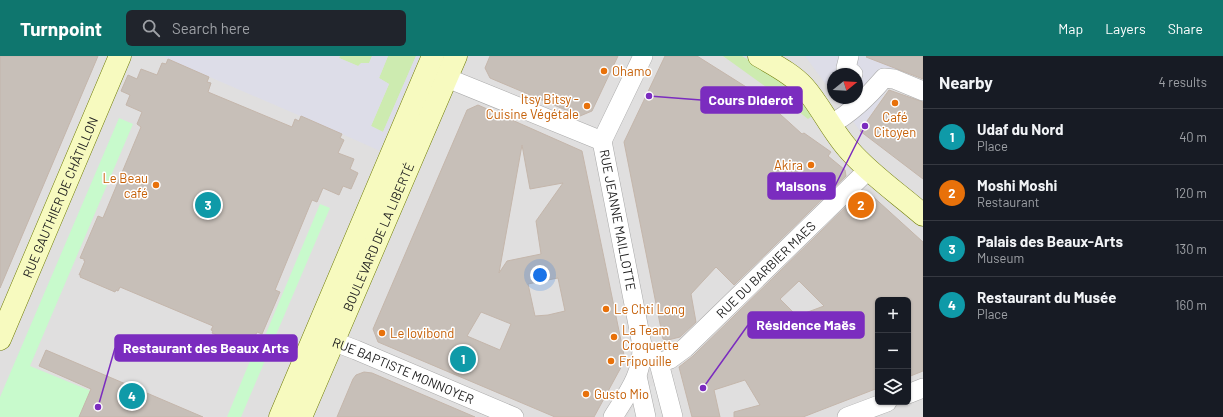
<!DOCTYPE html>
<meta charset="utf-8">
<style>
body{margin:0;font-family:Barlow,sans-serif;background:#20242c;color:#f1f3f6}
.controls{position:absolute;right:12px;bottom:12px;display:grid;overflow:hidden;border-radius:6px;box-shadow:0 1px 3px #0004}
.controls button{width:36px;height:36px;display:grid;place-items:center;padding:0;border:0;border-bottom:1px solid #363941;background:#171b24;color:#f1f3f6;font:20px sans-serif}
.compass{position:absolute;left:827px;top:12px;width:36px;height:36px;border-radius:50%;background:#171b24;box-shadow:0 1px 3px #0004;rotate:72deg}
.you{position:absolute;left:540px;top:219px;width:14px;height:14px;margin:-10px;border:3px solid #fff;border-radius:50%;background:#1a73e8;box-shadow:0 0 0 6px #1a73e833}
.badge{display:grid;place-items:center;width:26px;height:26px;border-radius:50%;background:#0f766e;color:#fff;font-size:13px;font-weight:700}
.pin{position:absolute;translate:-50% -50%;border:2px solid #fff;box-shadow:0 1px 4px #0006}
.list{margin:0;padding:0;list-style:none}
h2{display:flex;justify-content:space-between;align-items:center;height:52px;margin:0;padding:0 16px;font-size:17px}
h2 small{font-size:13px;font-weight:400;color:#9ea1a6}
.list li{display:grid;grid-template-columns:26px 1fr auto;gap:12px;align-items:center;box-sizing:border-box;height:56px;padding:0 16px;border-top:1px solid #363941}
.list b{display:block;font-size:15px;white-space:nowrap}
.list p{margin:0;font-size:13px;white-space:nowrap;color:#9ea1a6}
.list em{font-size:13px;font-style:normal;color:#9ea1a6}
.icon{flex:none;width:22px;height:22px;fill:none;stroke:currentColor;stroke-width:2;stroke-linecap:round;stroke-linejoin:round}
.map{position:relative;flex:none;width:923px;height:361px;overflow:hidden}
header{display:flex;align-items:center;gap:24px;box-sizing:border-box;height:56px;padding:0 20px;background:#0f766e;color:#fff}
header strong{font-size:19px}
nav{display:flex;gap:22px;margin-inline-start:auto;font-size:14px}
.search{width:280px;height:36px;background:#20242c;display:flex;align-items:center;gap:10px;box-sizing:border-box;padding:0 14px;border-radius:6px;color:#9ea1a6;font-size:15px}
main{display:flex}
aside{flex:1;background:#171b24}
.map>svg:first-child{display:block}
.residential{fill:#e0dfdf;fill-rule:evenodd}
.grass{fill:#cdebb0}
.park{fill:#c8facc}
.parking{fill:#e2e2e2}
.plaza{fill:#dddde8}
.building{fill:#c7bfb8;stroke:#c4b6ab;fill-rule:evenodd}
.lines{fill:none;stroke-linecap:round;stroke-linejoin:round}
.street-casing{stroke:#a9a9a9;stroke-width:20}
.secondary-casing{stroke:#707d05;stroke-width:23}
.street{stroke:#fff;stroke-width:19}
.secondary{stroke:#f7fabf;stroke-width:22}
.food-dot{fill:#e8710a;stroke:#fff;stroke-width:1.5}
.labels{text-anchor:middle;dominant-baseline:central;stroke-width:3;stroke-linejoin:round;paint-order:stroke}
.food-label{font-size:13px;fill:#c56008;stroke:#fff;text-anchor:start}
.street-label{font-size:13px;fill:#222;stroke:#fff}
.leader{fill:none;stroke:#7b2cbf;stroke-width:1.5}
.callout-dot{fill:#7b2cbf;stroke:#fff;stroke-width:1.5}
.callout{fill:#7b2cbf;stroke:#7b2cbf;stroke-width:1.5}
.callout-label{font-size:14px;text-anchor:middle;font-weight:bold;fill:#fff}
</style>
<header>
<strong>Turnpoint</strong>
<div class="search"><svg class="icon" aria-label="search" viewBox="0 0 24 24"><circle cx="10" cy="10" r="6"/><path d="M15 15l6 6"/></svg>Search here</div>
<nav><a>Map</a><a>Layers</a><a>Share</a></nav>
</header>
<main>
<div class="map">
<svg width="923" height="361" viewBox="0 0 923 361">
<rect width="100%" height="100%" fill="#f2efe9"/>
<path class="residential" d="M0,0H923V361H0ZM833,18H857V42H833ZM878,244H908V346H878Z"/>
<g class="grass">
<path d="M340,0H372L369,8L358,10L339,2Z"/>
<path d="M388,0H416L383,76L371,70L389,28L379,22Z"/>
<path d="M723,0H742L789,29L815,58L808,63L780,41Z"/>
</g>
<g class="park">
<path d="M119,62L133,68L30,310L91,335L79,361H0V341Z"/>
<path d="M320,148L330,152L241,361H227L254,295L262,287Z"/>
</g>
<path class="parking" d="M660,328L668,361H627L645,331Z"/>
<g class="plaza">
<path d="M164,0H340L339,2L358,10L361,7H369L372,0H388L379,22L389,28L371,70L383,76L416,0H420L380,95L342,78L168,3Z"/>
<path d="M805,0H867L900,14L860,75L836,42H857V18H833V38Z"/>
</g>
<g class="building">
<path d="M0,0H98L0,232Z"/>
<path d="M490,0H618L592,55L580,60L490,22L485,12Z"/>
<path d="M665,0H697L759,39L802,78L804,77L831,96L828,100L845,114L846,120L734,229L716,211L691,238L696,266L680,281L668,284L663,283L624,86Z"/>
<path d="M867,0H923V23L866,1Z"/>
<path d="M168,3L209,21L207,26L211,27L208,36L292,71L295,63L299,65L301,60L342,78L340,82L344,84L338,97L354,103L350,113L358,117L351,133L343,130L339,139L323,132L317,146L312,144L275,234L280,236L262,278L257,276L250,291L249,290L248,292L212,277L213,275L211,274L213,270L120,231L118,235L116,234L115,236L80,221L81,219H79L85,205H84V203L80,202L98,160L103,162L141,71L137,68L142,56L126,49L130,39L121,35L128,19L137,23L141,13L157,19L162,7L166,8Z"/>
<path d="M889,34L923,46V123L860,75Z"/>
<path d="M478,49L582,95L625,304L594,361H555L378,286L373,273L467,54ZM522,89L530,133L563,127L536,165L541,198L507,205L499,217ZM558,222L565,255L548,259L535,260L528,228ZM481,256L511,268L500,294L467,280Z"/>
<path d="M860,137H869L923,186V315L908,321V244H878V332L803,361H734V356L760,349L745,324L714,334L720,361H692L679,311L693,300ZM799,225L824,250L797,260L780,243Z"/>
<path d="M46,294L203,361H79L91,333L39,310Z"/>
<path d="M364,316L372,317L475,361H337L353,323L356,319Z"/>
</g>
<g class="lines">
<defs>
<g id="street">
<path d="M849,0L846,12L853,18"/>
<path d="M447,22L602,85"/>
<path d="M830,69C851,57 868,41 884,22L894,23L923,35"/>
<path id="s1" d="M319,280L356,294L514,361"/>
<path d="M650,298L659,307L673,361"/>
<path id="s2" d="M659,307L670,303L685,292L869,113"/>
<path d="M637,320L646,361"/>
<path d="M908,338L923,332"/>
<path d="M613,361C628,337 643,318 642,289L602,85L643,0"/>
<path d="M847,361L887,346"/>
</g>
<g id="secondary">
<path d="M759,0C774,9 791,17 804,31C821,50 832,76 850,95C871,119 899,138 923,159"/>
<path id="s3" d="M0,283L120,0"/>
<path d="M280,361L433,0"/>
<path id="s4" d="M301,361L456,0"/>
</g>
</defs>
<use href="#street" class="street-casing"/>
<use href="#secondary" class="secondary-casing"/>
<use href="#street" class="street"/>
<use href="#secondary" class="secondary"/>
</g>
<g class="food-dot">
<circle cx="604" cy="15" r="4"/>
<circle cx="895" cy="47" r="4"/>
<circle cx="587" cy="50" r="4"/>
<circle cx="811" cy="109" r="4"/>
<circle cx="156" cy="129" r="4"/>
<circle cx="606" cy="253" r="4"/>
<circle cx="382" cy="277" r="4"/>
<circle cx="614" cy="281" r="4"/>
<circle cx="611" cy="305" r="4"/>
<circle cx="586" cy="338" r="4"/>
</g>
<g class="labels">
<g class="food-label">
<text x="612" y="15">Ohamo</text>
<text x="579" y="43" text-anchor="end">Itsy Bitsy -<tspan x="579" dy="15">Cuisine Végétale</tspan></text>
<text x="895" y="61" text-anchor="middle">Café<tspan x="895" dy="15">Citoyen</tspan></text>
<text x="803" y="109" text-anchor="end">Akira</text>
<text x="148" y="122" text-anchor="end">Le Beau<tspan x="148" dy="15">café</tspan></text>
<text x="614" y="253">Le Chti Long</text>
<text x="622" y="274">La Team<tspan x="622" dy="15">Croquette</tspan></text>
<text x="390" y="277">Le lovibond</text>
<text x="619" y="305">Fripouille</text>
<text x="594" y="338">Gusto Mio</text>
</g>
<g class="street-label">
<text stroke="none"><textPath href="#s3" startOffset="154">RUE GAUTHIER DE CHÂTILLON</textPath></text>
<text transform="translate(618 164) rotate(79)">RUE JEANNE MAILLOTTE</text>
<text stroke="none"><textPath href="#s4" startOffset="196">BOULEVARD DE LA LIBERTÉ</textPath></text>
<text stroke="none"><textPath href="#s2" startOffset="143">RUE DU BARBIER MAES</textPath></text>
<text stroke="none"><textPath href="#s1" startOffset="91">RUE BAPTISTE MONNOYER</textPath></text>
</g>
</g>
<path class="leader" d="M649 40L701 44M865 70L835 130M703 332L748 269M98 351L115 292"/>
<g class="callout-dot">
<circle cx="649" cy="40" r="4"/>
<circle cx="865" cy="70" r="4"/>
<circle cx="703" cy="332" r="4"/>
<circle cx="98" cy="351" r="4"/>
</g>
<g class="callout">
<rect x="701" y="31" width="101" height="26" rx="4"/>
<rect x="768" y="117" width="67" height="26" rx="4"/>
<rect x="748" y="256" width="116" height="26" rx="4"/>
<rect x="115" y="279" width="182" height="26" rx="4"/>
</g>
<g class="callout-label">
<text x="751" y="49">Cours Diderot</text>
<text x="801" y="135">Maisons</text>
<text x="806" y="274">Résidence Maës</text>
<text x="206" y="297">Restaurant des Beaux Arts</text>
</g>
</svg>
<div class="controls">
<button>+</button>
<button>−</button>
<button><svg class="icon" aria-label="layers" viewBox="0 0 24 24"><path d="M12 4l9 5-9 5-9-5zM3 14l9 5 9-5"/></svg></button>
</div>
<svg class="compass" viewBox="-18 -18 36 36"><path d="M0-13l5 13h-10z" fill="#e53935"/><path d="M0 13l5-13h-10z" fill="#9ea1a6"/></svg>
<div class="you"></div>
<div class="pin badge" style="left:463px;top:303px;background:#0f9aa8">1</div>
<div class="pin badge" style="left:861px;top:149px;background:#e8710a">2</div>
<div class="pin badge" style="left:208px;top:149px;background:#0f9aa8">3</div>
<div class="pin badge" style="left:132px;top:340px;background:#0f9aa8">4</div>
</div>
<aside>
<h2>Nearby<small>4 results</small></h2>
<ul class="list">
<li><span class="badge" style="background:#0f9aa8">1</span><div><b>Udaf du Nord</b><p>Place</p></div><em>40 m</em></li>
<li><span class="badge" style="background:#e8710a">2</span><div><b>Moshi Moshi</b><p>Restaurant</p></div><em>120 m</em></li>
<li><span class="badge" style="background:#0f9aa8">3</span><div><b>Palais des Beaux-Arts</b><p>Museum</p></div><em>130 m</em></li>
<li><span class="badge" style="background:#0f9aa8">4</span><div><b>Restaurant du Musée</b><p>Place</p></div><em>160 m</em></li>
</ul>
</aside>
</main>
